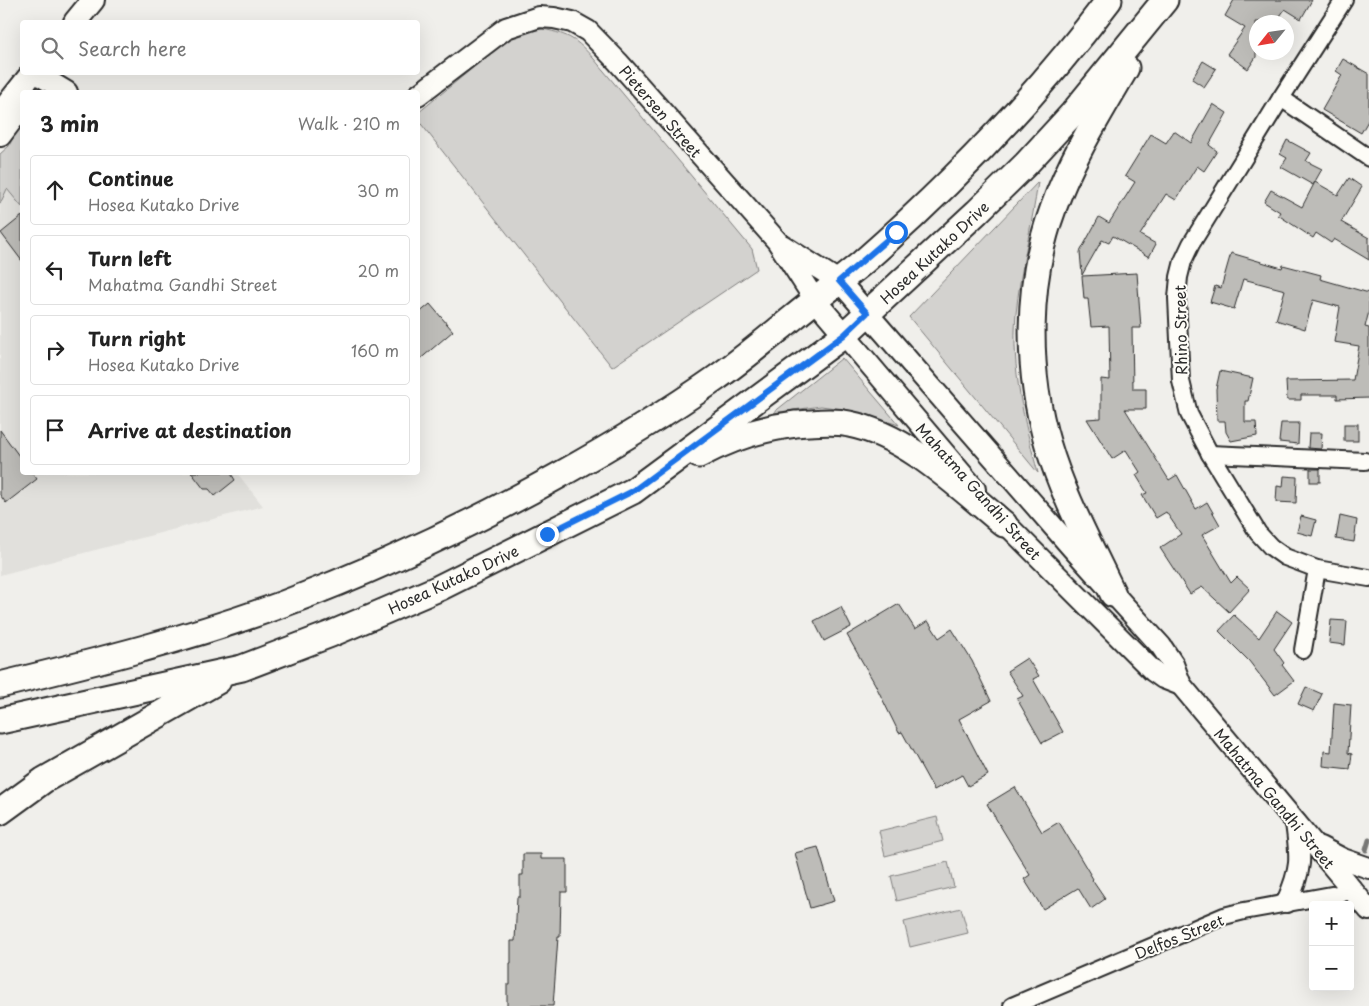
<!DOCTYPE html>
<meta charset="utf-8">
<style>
body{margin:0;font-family:"Playpen Sans",sans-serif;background:#f2f2f2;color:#222}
.controls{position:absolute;right:15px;bottom:15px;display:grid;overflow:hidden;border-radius:5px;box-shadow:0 5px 20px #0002}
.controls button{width:45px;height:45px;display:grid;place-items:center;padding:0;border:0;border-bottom:1px solid #e0e0e0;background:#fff;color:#222;font:25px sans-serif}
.compass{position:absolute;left:1249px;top:15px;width:45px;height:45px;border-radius:50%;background:#fff;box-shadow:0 5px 20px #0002;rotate:240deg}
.stop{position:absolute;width:15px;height:15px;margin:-11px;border:4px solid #1a73e8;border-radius:50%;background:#fff}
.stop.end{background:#1a73e8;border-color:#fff;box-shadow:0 1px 5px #0008}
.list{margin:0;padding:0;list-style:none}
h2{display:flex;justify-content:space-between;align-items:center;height:65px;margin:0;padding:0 20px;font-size:21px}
h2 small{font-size:16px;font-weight:400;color:#767676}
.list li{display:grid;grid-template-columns:32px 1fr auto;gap:15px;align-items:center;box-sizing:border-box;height:70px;margin:0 10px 10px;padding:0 10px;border:1px solid #e0e0e0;border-radius:5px}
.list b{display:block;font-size:19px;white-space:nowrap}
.list p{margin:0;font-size:16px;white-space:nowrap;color:#767676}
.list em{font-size:16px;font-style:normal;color:#767676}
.icon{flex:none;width:28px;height:28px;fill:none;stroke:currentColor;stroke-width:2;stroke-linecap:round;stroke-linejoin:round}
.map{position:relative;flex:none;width:1369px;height:1006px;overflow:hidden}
.search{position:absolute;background:#fff;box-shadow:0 5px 20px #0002;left:20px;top:20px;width:400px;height:55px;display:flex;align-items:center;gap:12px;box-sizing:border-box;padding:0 18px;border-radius:5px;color:#767676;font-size:19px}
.panel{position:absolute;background:#fff;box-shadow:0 5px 20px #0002;left:20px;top:90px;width:400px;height:385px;border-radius:5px}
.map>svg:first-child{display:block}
.built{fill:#e1e0dc}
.green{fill:#d3d2cf;stroke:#7f7e7d}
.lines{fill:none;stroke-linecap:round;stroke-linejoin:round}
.stream{stroke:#777775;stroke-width:5}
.building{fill:#bdbcb8;stroke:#2b2b2b}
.minor-casing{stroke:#2b2b2b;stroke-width:20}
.tertiary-casing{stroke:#2b2b2b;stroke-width:24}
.secondary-casing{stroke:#2b2b2b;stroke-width:26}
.primary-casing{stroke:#2b2b2b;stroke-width:29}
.minor{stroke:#fdfcf7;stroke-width:16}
.tertiary{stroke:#fdfcf7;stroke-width:20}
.secondary{stroke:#fdfcf7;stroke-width:22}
.primary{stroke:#fdfcf7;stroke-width:25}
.route{stroke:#1a73e8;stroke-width:6}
.labels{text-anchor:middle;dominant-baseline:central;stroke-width:4;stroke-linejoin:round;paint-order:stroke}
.street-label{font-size:15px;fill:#2b2b2b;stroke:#fdfcf7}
</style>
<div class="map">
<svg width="1369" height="1006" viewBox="0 0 1369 1006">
<rect width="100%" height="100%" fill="#f0efeb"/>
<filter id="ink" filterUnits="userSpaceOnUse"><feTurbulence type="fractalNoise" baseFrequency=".02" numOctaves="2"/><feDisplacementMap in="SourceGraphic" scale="10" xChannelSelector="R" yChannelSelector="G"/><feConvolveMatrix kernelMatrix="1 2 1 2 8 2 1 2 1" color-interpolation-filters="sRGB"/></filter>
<g filter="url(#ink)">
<path class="built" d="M7,188L22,207V472L237,473L263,506L0,575V203Z"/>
<g class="green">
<path d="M543,29C570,35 576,39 594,59L752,249L757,269L612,367L418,120V113L509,38L529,31Z"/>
<path d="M22,121V207L7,189L0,204V154L9,146L20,123Z"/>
<path d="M1038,182C1032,226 1020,270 1016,314C1011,368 1024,422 1038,473L909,317Z"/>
<path d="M842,358L899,425L850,410L821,406L773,413Z"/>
<path d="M937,817L943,841L885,856L879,831Z"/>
<path d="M948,862L954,887L897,901L891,876Z"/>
<path d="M961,908L968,933L910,947L904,922Z"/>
</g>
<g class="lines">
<path class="stream" d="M1366,850L1369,840"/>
</g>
<g class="building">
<path d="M1234,0H1312L1301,19L1285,9L1276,22H1256V57L1248,69L1227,54L1245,28L1225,16Z"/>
<path d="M1343,59L1369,74V119L1361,133L1322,110L1342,75L1336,71Z"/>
<path d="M1203,61L1216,69L1204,87L1192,79Z"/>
<path d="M1213,104L1227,113L1209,145L1217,151L1204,171L1197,166L1176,200L1166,194L1140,235L1156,244L1149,257L1113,236L1109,243L1102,240L1082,275L1080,252L1099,217L1109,223L1135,182L1125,176L1151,134L1166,143L1174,131L1191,143Z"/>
<path d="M1287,140L1311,153L1306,161L1322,169L1313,185L1281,167L1287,158L1280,154Z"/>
<path d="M1349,178L1362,187L1341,222L1369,238V260L1334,239L1331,243L1316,233L1313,238L1278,215L1280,212L1264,202L1271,190L1302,207L1315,182L1338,195Z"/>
<path d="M22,216V261L1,233Z"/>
<path d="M1231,253L1282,268L1283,265L1321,275L1320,279L1369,293V311L1365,327L1369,328V398L1337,399V395H1301V400H1287L1286,381L1353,380L1359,346L1334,342L1340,307L1313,300L1305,329L1276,320L1285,290L1243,279L1234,309L1210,302L1215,286L1221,288Z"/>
<path d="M1137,273L1141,328H1132L1133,389H1146V409H1125L1169,480L1177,475L1196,509L1207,502L1220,525L1202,535L1231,583L1237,577L1250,589L1229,612L1202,587L1190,594L1160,548L1181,534L1166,512L1156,518L1142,495L1147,493L1136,475L1140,472L1126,450L1112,459L1087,419L1101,418V379L1110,380L1109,326L1091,327L1088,299H1084L1082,276Z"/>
<path d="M430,304L453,331L418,361V314Z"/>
<path d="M1220,371L1253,378L1248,401H1245V422H1256L1257,436L1231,441L1226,432L1225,421H1217L1216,389Z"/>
<path d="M1281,423H1299L1298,444L1279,442Z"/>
<rect x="1344" y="424" width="14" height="17"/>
<path d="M0,430L22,460V472H32L37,479L6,503L0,495Z"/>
<path d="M1309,433H1322L1321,449L1308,448Z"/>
<rect x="1310" y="469" width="10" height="13"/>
<path d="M191,472H230L235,480L215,496L209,489H204Z"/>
<path d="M1284,476L1297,477L1296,503L1276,502L1277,486L1283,487Z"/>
<path d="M1301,516L1316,520L1312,536L1297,532Z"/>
<path d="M1340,516L1357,520L1354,542L1336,539Z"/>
<path d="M899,604L915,629L928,621L939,638L952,629L972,661L991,701L959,719L988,775L968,786L962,775L934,790L902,732L899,733L875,684L847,635Z"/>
<path d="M841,607L851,627L824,641L814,621Z"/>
<path d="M1277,611L1292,622L1274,649L1284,663L1282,665L1294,681L1275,695L1249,661L1219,631L1234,615L1259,638Z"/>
<path d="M1331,620L1347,621L1345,645L1329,643Z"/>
<path d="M1027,658L1039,676L1033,679L1063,732L1042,743L1017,699L1023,696L1007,671Z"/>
<path d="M1306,687L1322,694L1314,711L1298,704Z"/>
<path d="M1334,703L1351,705L1348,753L1352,754L1350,769L1323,766L1324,751L1331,752Z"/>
<path d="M1015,787L1042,832L1059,822L1093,879L1092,880L1105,899L1091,909L1078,888L1043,909L1024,879L1030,875L987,804Z"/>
<path d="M818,847L834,901L810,908L795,853Z"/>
<path d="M523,854H541V859H567V892H561L560,937H558L553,1006H507V985H510V963H511V941H515L517,897H520V875H523Z"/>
</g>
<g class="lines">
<defs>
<g id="minor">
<path d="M1344,0L1281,98L1191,244L1183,261L1179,277L1177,298L1181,381L1189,414L1210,454L1258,533L1271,547L1285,557L1317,569L1369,578"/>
<path d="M1281,98L1369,158"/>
<path d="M1210,454L1365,461"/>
<path d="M1303,650L1317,569"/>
<path d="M1012,1006L1224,916L1244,911L1353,891"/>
</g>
<g id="tertiary">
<path d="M34,72L67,92"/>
<path d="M418,95L506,28L539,17L554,18L572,22L588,31L618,62L777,241L815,300L975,489"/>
<path d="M782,245L840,282L1072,548L1161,646L1173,664L1181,685L1369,910"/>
<path d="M995,513L1153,671L1163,678L1181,685"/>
<path d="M1320,847L1343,859L1369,868"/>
<path d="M1287,902C1302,868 1301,859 1296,823"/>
</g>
<g id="secondary">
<path d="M75,22L93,0"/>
<path d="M0,114L33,72"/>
<path d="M0,135L22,106"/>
</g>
<g id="primary">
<path d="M699,455C729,439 763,428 796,424C814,423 832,420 849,424C907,435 960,488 1004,524"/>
<path d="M1113,594C1090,545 1063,496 1048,445C1026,371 1026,282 1053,209C1071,159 1099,114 1126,68"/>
<path d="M0,685C95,662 191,638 283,604C377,569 468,526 556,477C610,447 664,415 715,379C742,360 768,338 794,317C816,299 840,281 862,263C952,184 1037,96 1109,0"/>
<path d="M0,721L242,668L331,634L439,588L633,491L844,335L977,212L1026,164L1073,113L1165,0"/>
<path d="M0,812L44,780L218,681"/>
</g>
</defs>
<use href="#minor" class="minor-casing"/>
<use href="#tertiary" class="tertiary-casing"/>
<use href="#secondary" class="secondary-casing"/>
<use href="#primary" class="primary-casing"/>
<use href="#minor" class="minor"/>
<use href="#tertiary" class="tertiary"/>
<use href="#secondary" class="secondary"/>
<use href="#primary" class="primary"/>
</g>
</g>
<g class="lines" filter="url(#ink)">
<path class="route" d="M547,534L633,491L844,335L867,313L839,281L896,232"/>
</g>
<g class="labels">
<g class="street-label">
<text transform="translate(661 111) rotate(49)">Pietersen Street</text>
<text transform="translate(934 252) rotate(-43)">Hosea Kutako Drive</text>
<text transform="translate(1180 330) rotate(-91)">Rhino Street</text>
<text transform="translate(979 491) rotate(48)">Mahatma Gandhi Street</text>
<text transform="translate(453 579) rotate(-25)">Hosea Kutako Drive</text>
<text transform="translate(1275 798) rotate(50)">Mahatma Gandhi Street</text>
<text transform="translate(1179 936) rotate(-22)">Delfos Street</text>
</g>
</g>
</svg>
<div class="controls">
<button>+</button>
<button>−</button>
</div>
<svg class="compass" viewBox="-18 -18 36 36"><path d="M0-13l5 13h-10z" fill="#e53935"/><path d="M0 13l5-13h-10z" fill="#767676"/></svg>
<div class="stop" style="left:896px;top:232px"></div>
<div class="stop end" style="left:547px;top:534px"></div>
<div class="search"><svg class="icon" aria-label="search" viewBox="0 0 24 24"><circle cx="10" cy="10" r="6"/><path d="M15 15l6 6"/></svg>Search here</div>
<section class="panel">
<h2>3 min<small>Walk · 210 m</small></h2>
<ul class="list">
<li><svg class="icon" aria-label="ahead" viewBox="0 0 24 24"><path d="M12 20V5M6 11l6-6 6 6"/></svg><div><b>Continue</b><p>Hosea Kutako Drive</p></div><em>30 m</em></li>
<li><svg class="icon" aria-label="left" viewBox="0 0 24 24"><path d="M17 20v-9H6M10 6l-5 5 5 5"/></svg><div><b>Turn left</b><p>Mahatma Gandhi Street</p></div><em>20 m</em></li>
<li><svg class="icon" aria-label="right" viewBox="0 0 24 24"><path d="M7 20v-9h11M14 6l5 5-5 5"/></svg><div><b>Turn right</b><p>Hosea Kutako Drive</p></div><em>160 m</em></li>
<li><svg class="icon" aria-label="arrive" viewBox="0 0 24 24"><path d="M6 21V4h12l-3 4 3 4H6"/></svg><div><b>Arrive at destination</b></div></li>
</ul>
</section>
</div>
